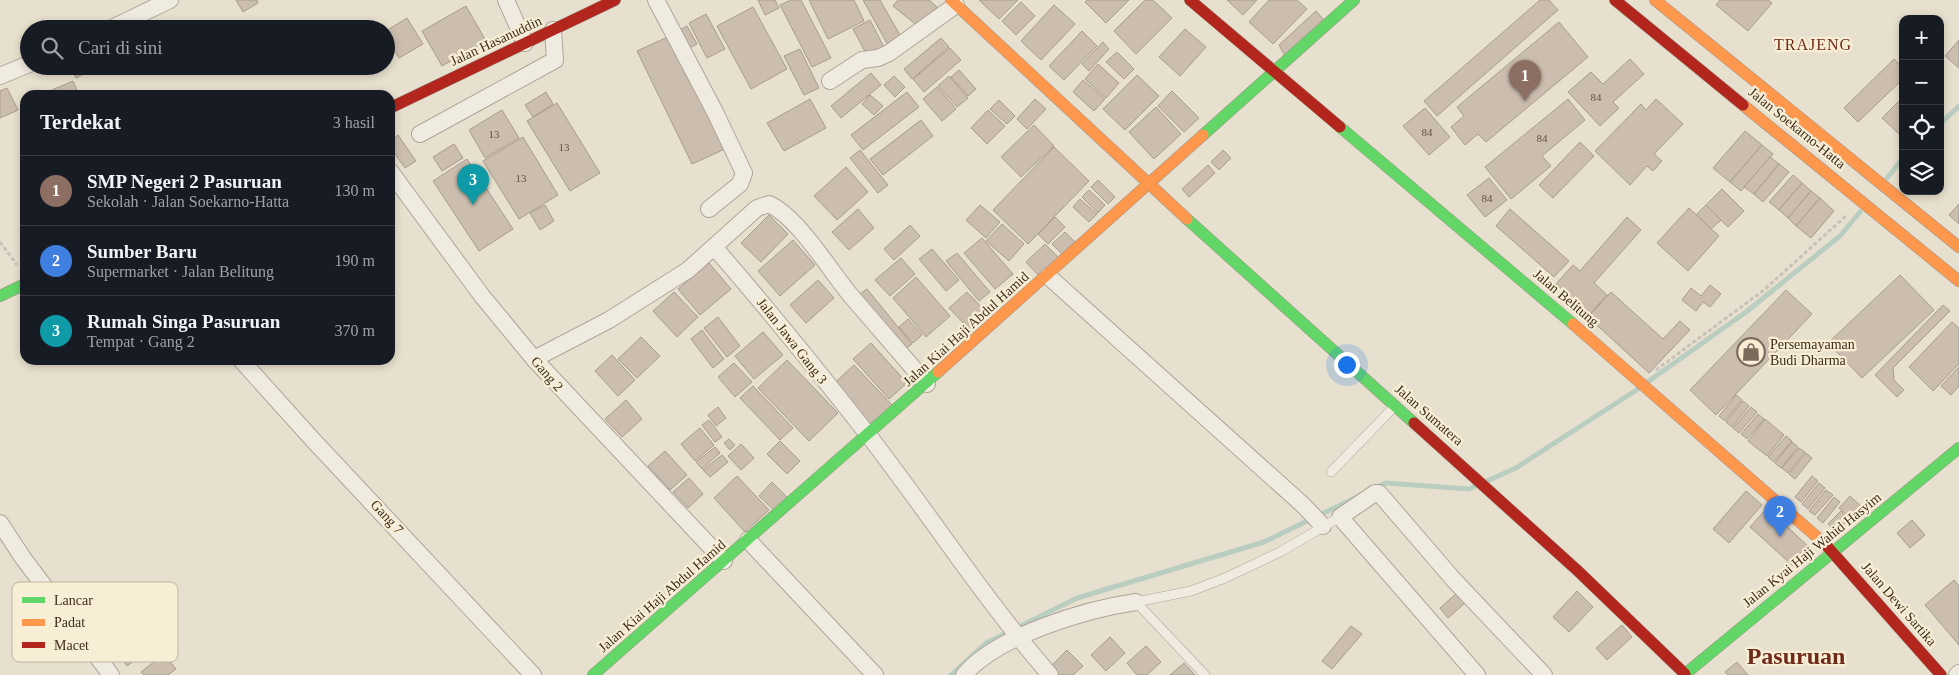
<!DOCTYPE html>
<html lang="id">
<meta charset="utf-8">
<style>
body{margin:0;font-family:Georgia,serif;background:#242831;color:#f1f3f6}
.controls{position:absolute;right:15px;top:15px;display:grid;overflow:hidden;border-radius:10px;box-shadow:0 2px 8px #0003}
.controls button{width:45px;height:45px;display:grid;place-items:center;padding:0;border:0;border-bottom:1px solid #363941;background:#171b24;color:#f1f3f6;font:25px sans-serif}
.you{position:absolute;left:1346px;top:364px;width:18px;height:18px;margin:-12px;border:4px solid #fff;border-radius:50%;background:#1a73e8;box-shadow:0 0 0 8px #1a73e833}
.badge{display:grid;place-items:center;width:32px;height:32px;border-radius:50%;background:#0f766e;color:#fff;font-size:16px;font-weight:700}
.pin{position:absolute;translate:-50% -41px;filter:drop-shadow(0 1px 2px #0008)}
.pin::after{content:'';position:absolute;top:26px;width:18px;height:15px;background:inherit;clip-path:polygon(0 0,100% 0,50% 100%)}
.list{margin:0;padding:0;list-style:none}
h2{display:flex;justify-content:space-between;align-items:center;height:65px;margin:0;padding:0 20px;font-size:21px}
h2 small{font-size:16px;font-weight:400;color:#9ea1a6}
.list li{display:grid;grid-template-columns:32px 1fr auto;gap:15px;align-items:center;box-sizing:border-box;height:70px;padding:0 20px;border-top:1px solid #363941}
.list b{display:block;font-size:19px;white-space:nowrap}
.list p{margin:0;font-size:16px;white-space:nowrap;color:#9ea1a6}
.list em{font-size:16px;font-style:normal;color:#9ea1a6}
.icon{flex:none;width:28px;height:28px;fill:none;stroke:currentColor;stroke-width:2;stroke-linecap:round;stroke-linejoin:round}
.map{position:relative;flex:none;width:1959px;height:675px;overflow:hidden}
.search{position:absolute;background:#171b24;box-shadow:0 2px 8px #0003;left:20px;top:20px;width:375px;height:55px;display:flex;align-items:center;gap:12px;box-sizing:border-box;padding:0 18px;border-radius:28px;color:#9ea1a6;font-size:19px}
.panel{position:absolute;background:#171b24;box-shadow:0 2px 8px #0003;left:20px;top:90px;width:375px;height:275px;border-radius:15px}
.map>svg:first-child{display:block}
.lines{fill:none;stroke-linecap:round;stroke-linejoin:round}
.stream{stroke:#bacdc1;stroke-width:5}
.building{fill:#ccbeaf;stroke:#a99b8d}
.lane-casing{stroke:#ada598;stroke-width:10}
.street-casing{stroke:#ada598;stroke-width:18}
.fast-casing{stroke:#9d9487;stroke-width:12}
.slow-casing{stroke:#9d9487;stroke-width:12}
.jam-casing{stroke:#9d9487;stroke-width:12}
.path{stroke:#c8c1b8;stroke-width:3;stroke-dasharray:4 2.5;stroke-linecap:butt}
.lane{stroke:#f0ebe1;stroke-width:9}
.street{stroke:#f0ebe1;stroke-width:16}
.fast{stroke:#63d668;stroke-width:11}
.slow{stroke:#ff974d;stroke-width:11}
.jam{stroke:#b3261e;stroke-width:11}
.labels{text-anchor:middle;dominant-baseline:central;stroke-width:4.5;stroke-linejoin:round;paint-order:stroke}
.number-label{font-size:11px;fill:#615142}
.street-label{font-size:14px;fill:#3d2d1e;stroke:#f8eed5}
.poi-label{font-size:14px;fill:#3d2d1e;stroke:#f8eed5;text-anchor:start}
.quarter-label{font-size:16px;letter-spacing:1px;fill:#6e2a19;stroke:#f8eed5}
.town-label{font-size:24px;font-weight:bold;fill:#6e2a19;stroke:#f8eed5}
.key{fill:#f8eed5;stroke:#c0b49e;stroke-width:1}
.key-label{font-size:14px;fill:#3d2d1e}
</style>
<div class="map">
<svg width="1959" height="675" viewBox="0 0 1959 675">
<rect width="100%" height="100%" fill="#e8e0ce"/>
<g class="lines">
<g class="stream">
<path d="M1940,124L1959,106"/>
<path d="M1887,178L1903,158"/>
<path d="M1649,381L1746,312L1840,236L1860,212"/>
<path d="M1487,481L1516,468L1638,389"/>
<path d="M1375,488L1386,483L1469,489L1475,486"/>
<path d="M951,675L986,643L1077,598L1264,542L1359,496"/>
</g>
</g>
<g class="building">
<path d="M236,0H257L258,3L243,12Z"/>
<path d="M758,0H775L779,8L765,15Z"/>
<path d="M791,0H801L831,58L812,67L780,5Z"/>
<path d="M809,0H854L864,21L828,39Z"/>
<path d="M863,0H880L904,42L890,49Z"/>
<path d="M898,0H929L937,7L920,28L893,6Z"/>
<path d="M979,0H1018L999,19Z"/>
<path d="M1087,0H1129L1106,23L1085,2Z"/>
<path d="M1145,0H1153L1172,18L1136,54L1114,31Z"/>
<path d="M1227,0H1257L1243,15Z"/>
<path d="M1269,0H1297L1307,9L1273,44L1249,22Z"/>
<path d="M1540,0H1549L1558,10L1437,116L1424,101Z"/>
<path d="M1720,0H1768L1772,3L1748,31L1716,5Z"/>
<path d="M1021,2L1035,16L1016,35L1002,21Z"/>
<path d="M1054,5L1075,24L1041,60L1021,41Z"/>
<path d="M466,6L486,41L442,66L422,31Z"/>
<path d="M753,7L787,69L751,89L717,26Z"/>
<path d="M1316,11L1324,20L1285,56L1279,45Z"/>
<path d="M706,14L725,49L707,58L689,23Z"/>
<path d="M407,18L423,44L399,58L386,37V31Z"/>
<path d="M870,20L885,49L868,57L853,29Z"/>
<path d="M1559,22L1588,57L1486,142L1478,134L1465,145L1451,127L1464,116L1457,107Z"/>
<path d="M687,26L697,44L686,50L676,32Z"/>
<path d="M1185,29L1206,47L1180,76L1159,57Z"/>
<path d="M1082,31L1097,46L1064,80L1049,66Z"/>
<path d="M672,35L727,148L692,164L637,51Z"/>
<path d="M941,38L949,47L912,79L904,69Z"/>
<path d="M1959,40V68L1945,56Z"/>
<path d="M1103,42L1109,49L1089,71L1082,64Z"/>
<path d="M950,48L961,60L924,92L913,79Z"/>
<path d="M800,49L819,88L804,95L784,56Z"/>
<path d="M1117,52L1134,69L1124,79L1106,62Z"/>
<path d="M1630,59L1644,74L1613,102L1619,108L1600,126L1568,92L1591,72L1603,84Z"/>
<path d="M1894,59L1903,68V79L1858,122L1844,108Z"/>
<path d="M1098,64L1119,83L1106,98L1085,79Z"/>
<path d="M70,66H97V67L76,78Z"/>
<path d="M959,70L976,89L968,96L951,77Z"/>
<path d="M871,73L881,85L841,118L831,106Z"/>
<path d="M1137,75L1159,96L1125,130L1103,109Z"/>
<path d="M894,76L905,87L895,97L884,85Z"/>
<path d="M949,76L968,98L957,107L938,86Z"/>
<path d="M1083,80L1105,99L1094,111L1073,92Z"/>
<path d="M73,81L79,95H55L52,90Z"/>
<path d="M937,87L956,109L942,121L923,99Z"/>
<path d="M7,88L18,110L0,118V91Z"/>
<path d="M1172,91L1199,118L1184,132L1158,106Z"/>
<path d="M546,92L553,104L533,117L525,105Z"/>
<path d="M907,92L919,107L863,150L851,135Z"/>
<path d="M870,95L883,106L874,115L862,104Z"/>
<path d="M1903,97V130L1899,134L1882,118Z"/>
<path d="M810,99L826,128L784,151L767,123Z"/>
<path d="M1035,99L1046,109L1027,129L1017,119Z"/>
<path d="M1568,99L1585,120L1542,156L1551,166L1511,199L1485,167Z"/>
<path d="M1656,99L1683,124L1654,154L1662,161L1653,171L1647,166L1630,185L1595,151L1641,104L1646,110Z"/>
<path d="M999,100L1015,116L1007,124L990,109Z"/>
<path d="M557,103L600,173L570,191L527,121Z"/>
<path d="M1156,107L1181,134L1154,159L1129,132Z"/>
<path d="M1425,108L1450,137L1429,155L1403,126Z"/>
<path d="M502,110L519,138L485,158L469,130Z"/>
<path d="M988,110L1005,126L987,144L971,128Z"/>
<path d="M921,120L933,136L883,175L870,159Z"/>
<path d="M1034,125L1054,146L1021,177L1001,157Z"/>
<path d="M1745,131L1762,145L1730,182L1713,168Z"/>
<path d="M398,135L416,161L405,168L390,147V141Z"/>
<path d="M523,137L558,195L519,219L483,161Z"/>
<path d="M1580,142L1594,156L1553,198L1539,185Z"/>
<path d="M454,144L463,158L442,171L433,157Z"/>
<path d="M1762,145L1773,154L1741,191L1730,182Z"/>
<path d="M1054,147L1089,181L1028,244L993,210Z"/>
<path d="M860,150L888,185L878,193L850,158Z"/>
<path d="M1223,150L1231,158L1219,170L1211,162Z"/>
<path d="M1770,157L1779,164L1754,194L1744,187Z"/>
<path d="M467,159L513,229L479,251L433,181Z"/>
<path d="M1779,164L1789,172L1763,202L1754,194Z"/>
<path d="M1208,165L1215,173L1189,197L1182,189Z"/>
<path d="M846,167L868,192L837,220L814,196Z"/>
<path d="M1793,175L1802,183L1779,210L1769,202Z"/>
<path d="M1489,178L1507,200L1485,217L1467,195Z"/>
<path d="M1098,180L1115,197L1108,204L1091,187Z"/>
<path d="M1802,183L1811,191L1788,218L1779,210Z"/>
<path d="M1722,189L1744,211L1728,227L1706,205Z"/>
<path d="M1089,190L1105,205L1098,213L1082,197Z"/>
<path d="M1811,191L1820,198L1796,226L1788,218Z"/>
<path d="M1820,198L1834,211L1811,238L1796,226Z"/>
<path d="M1080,199L1097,214L1089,222L1073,207Z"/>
<path d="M1959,204V224L1949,215Z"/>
<path d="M545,205L554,221L540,230L530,213Z"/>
<path d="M980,205L1000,222L986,238L966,220Z"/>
<path d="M1706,205L1721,220L1711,229L1696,215Z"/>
<path d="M1689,208L1719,236L1688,271L1657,243Z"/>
<path d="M858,209L874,228L849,250L832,232Z"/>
<path d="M1510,209L1569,261L1554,277L1496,226Z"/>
<path d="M769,215L788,234L761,262L741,243Z"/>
<path d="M1055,217L1065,227L1048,244L1038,234Z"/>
<path d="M1627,217L1641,230L1594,283L1607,295L1590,314L1556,284L1573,265L1580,271Z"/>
<path d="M1002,224L1024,244L1009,261L986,241Z"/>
<path d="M910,225L920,236L894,260L884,249Z"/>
<path d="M1065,232L1078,245L1065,257L1052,244Z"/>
<path d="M982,238L1013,274L995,289L964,253Z"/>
<path d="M793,240L815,265L780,296L758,271Z"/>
<path d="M1045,244L1060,259L1040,277L1026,262Z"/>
<path d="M932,249L959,280L946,291L919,259Z"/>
<path d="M957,253L990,292L979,301L946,261Z"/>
<path d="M901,258L915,274L890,296L875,280Z"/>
<path d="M709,263L731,289L700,315L678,289Z"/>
<path d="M1900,275L1934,310L1862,378L1828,343Z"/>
<path d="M916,277L950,316L926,337L893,298Z"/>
<path d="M818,280L834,298L806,323L790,305Z"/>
<path d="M1710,285L1721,294L1710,307L1703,302L1696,311L1682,300L1691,288L1701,296Z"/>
<path d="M867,289L912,344L903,351L857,296Z"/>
<path d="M1786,290L1812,314L1716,415L1690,390Z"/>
<path d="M674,292L698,317L677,337L653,311Z"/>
<path d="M967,292L987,313L969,329L949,308Z"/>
<path d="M1611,292L1663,339L1680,321L1690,330L1649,373L1588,317Z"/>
<path d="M1943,305L1950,311L1893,368L1894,380L1904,390L1897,397L1875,375Z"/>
<path d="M718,317L740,346L727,357L704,328Z"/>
<path d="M908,319L922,335L913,343L899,327Z"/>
<path d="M1952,322L1959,328V364L1933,391L1909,367Z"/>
<path d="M702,330L724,359L713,368L691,339Z"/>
<path d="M763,332L783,355L754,379L735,356Z"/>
<path d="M641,337L660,356L637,378L618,359Z"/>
<path d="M871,343L907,383L889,399L853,359Z"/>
<path d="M612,355L635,380L618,396L595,371Z"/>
<path d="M787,360L838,413L809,441L758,388Z"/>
<path d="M734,363L752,382L735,397L718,377Z"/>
<path d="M854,365L894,407L869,430L829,388Z"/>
<path d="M1959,367V386L1951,395L1941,386Z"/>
<path d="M753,386L793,428L780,440L740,398Z"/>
<path d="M1736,395L1742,400L1725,421L1719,416Z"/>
<path d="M626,400L642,419L622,437L605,419Z"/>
<path d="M1743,401L1749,406L1732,427L1726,422Z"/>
<path d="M718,407L726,418L716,426L708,415Z"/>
<path d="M1751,407L1757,412L1739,433L1733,428Z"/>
<path d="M1758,414L1764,419L1747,439L1741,434Z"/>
<path d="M1765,419L1784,435L1767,456L1748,441Z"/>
<path d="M709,420L722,437L715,442L702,425Z"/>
<path d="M700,428L714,445L695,461L681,444Z"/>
<path d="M1786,436L1792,441L1774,462L1768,457Z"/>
<path d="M729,439L735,445L730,450L724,443Z"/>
<path d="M780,441L800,461L787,474L767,454Z"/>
<path d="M1792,442L1798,447L1781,468L1775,463Z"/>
<path d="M741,444L754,458L741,470L728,456Z"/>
<path d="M715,447L720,453L702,469L696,462Z"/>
<path d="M1799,448L1805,452L1788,473L1782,468Z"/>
<path d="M665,451L687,475L670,490L648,466Z"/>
<path d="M1806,453L1812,458L1795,479L1789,474Z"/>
<path d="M722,455L728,462L710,477L703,470Z"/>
<path d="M737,476L769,510L745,532L714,498Z"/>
<path d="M1812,476L1818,481L1801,502L1795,497Z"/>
<path d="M689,478L703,494L688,508L673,492Z"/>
<path d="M772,482L790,500L777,513L759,496Z"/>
<path d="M1819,483L1825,488L1808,509L1802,504Z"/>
<path d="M1826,490L1833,495L1815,515L1809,511Z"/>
<path d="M1746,491L1762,505L1729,543L1713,529Z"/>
<path d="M1850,496L1864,509L1853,520L1839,508Z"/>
<path d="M1834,497L1840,502L1823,523L1817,518Z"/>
<path d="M1767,508L1810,548L1793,566L1750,527Z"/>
<path d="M1841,511L1851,521L1833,529L1828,524Z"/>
<path d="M1912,520L1925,535L1910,548L1897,533Z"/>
<path d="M1954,580L1959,586V645L1925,605Z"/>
<path d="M1577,591L1593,607L1569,632L1553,617Z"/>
<path d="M1458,592L1466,602L1448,618L1440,608Z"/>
<path d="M1622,625L1632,637L1607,660L1596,648Z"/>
<path d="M1351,626L1362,634L1332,669L1322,661Z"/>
<path d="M1110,637L1125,653L1106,671L1091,655Z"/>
<path d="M135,645L142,655L127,666L120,655Z"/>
<path d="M1146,646L1161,662L1147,675H1137L1127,663Z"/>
<path d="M1067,650L1083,666L1073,675H1055L1049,668Z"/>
<path d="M164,654L176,669L168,675H144L141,672Z"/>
<path d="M1737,662L1748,675H1728L1725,672Z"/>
<path d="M1184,663L1195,675H1170Z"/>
</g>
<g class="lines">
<defs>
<g id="lane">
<path d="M1331,472L1395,406"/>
<path d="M1205,675L1136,602L1191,591L1225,578L1280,552L1340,517"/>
</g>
<g id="street">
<path d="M506,0L525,43"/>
<path d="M656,0L715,112L744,173L740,184L709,209"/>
<path d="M110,29L170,0"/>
<path d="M0,76L29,64"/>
<path d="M830,81L862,60L878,58L889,53L956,5"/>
<path d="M420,134L555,60L553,30"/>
<path d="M390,171L482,296L534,359L724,561"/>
<path d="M715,248C768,309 819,372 869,436C930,515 984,599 1050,675"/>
<path d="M1048,276L1303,505L1323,526"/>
<path d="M534,359L609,320L688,270L757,208L769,204C799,218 830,271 852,297C877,326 902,355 927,384"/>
<path d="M241,360L313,440L533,675"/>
<path d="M0,523L23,558L111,675"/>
<path d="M748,540L875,675"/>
<path d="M964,675C996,636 1087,609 1136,602"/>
<path d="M1477,675L1340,517L1375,493H1379L1453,579L1544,675"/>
<path d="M1957,675L1959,673"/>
</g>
<g id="fast">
<path d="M1340,127L1573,324"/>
<path d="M1203,135L1354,0"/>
<path d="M1187,219L1414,423"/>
<path d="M0,296L25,284"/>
<path d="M593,675L938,372"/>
<path d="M1684,675L1959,448"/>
</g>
<g id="slow">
<path d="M951,0L1187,219"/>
<path d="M1655,0L1959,247"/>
<path d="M1743,105L1959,281"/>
<path d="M1573,324L1825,544"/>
<path d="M938,372L1203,135"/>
</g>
<g id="jam">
<path d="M1190,0L1340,127"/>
<path d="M1615,0L1743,105"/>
<path d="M390,108L615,0"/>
<path d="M1414,423L1578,571L1685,674"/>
<path d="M1825,544L1941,675"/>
</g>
</defs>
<use href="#lane" class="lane-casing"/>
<use href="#street" class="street-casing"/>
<use href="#fast" class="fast-casing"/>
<use href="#slow" class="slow-casing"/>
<use href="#jam" class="jam-casing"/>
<g class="path">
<path d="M0,242L17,265"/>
<path d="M1656,370L1764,290L1847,215"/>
</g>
<use href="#lane" class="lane"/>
<use href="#street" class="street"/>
<use href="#fast" class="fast"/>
<use href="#slow" class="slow"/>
<use href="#jam" class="jam"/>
</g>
<defs>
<symbol id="shop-ring" viewBox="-11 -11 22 22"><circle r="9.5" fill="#f8eed5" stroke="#796c5c" stroke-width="1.5"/><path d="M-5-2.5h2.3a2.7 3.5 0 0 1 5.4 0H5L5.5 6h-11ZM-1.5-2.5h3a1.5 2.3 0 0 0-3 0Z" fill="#796c5c"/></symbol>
</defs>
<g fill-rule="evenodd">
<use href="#shop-ring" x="1735" y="336" width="32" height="32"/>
</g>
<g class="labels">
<g class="number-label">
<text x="1596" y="97">84</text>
<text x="1427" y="132">84</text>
<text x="494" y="134">13</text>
<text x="1542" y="138">84</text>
<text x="564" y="147">13</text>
<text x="521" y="178">13</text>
<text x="1487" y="198">84</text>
</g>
<g class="street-label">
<text transform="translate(496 41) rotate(-25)">Jalan Hasanuddin</text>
<text transform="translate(1797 128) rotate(39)">Jalan Soekarno-Hatta</text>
<text transform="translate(1566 298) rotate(40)">Jalan Belitung</text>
<text transform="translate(966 329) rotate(-42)">Jalan Kiai Haji Abdul Hamid</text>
<text transform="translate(792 341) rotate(52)">Jalan Jawa Gang 3</text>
<text transform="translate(547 374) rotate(49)">Gang 2</text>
<text transform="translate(1429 415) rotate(41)">Jalan Sumatera</text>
<text transform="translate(387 517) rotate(47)">Gang 7</text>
<text transform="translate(1812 550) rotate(-39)">Jalan Kyai Haji Wahid Hasyim</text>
<text transform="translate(662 596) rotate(-41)">Jalan Kiai Haji Abdul Hamid</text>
<text transform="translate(1899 604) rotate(49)">Jalan Dewi Sartika</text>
</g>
<g class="poi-label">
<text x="1770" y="344">Persemayaman<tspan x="1770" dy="16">Budi Dharma</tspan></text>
</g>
<g class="quarter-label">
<text x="1813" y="44">TRAJENG</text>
</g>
<g class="town-label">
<text x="1796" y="656">Pasuruan</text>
</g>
</g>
<rect x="12" y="582" width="166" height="80" rx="8" class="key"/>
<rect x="22" y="597" width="23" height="6" fill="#63d668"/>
<rect x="22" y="619" width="23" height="7" fill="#ff974d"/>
<rect x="22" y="642" width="23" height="6" fill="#b3261e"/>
<g class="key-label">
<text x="54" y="605">Lancar</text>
<text x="54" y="627">Padat</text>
<text x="54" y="650">Macet</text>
</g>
</svg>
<div class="controls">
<button>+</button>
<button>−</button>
<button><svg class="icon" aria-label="locate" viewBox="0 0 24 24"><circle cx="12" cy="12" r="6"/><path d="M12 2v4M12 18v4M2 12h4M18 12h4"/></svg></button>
<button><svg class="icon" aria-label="layers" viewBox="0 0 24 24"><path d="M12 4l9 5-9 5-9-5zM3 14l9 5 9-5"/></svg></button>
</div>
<div class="you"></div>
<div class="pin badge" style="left:1525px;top:101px;background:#8d6e63">1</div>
<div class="pin badge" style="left:1780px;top:537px;background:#3f7fe0">2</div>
<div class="pin badge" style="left:473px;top:205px;background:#0f9aa8">3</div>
<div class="search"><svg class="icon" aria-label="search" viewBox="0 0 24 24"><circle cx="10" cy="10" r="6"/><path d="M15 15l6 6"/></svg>Cari di sini</div>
<section class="panel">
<h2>Terdekat<small>3 hasil</small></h2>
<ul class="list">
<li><span class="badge" style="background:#8d6e63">1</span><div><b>SMP Negeri 2 Pasuruan</b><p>Sekolah · Jalan Soekarno-Hatta</p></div><em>130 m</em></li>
<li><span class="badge" style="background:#3f7fe0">2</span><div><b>Sumber Baru</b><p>Supermarket · Jalan Belitung</p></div><em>190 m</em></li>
<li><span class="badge" style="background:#0f9aa8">3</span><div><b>Rumah Singa Pasuruan</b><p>Tempat · Gang 2</p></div><em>370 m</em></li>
</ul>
</section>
</div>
